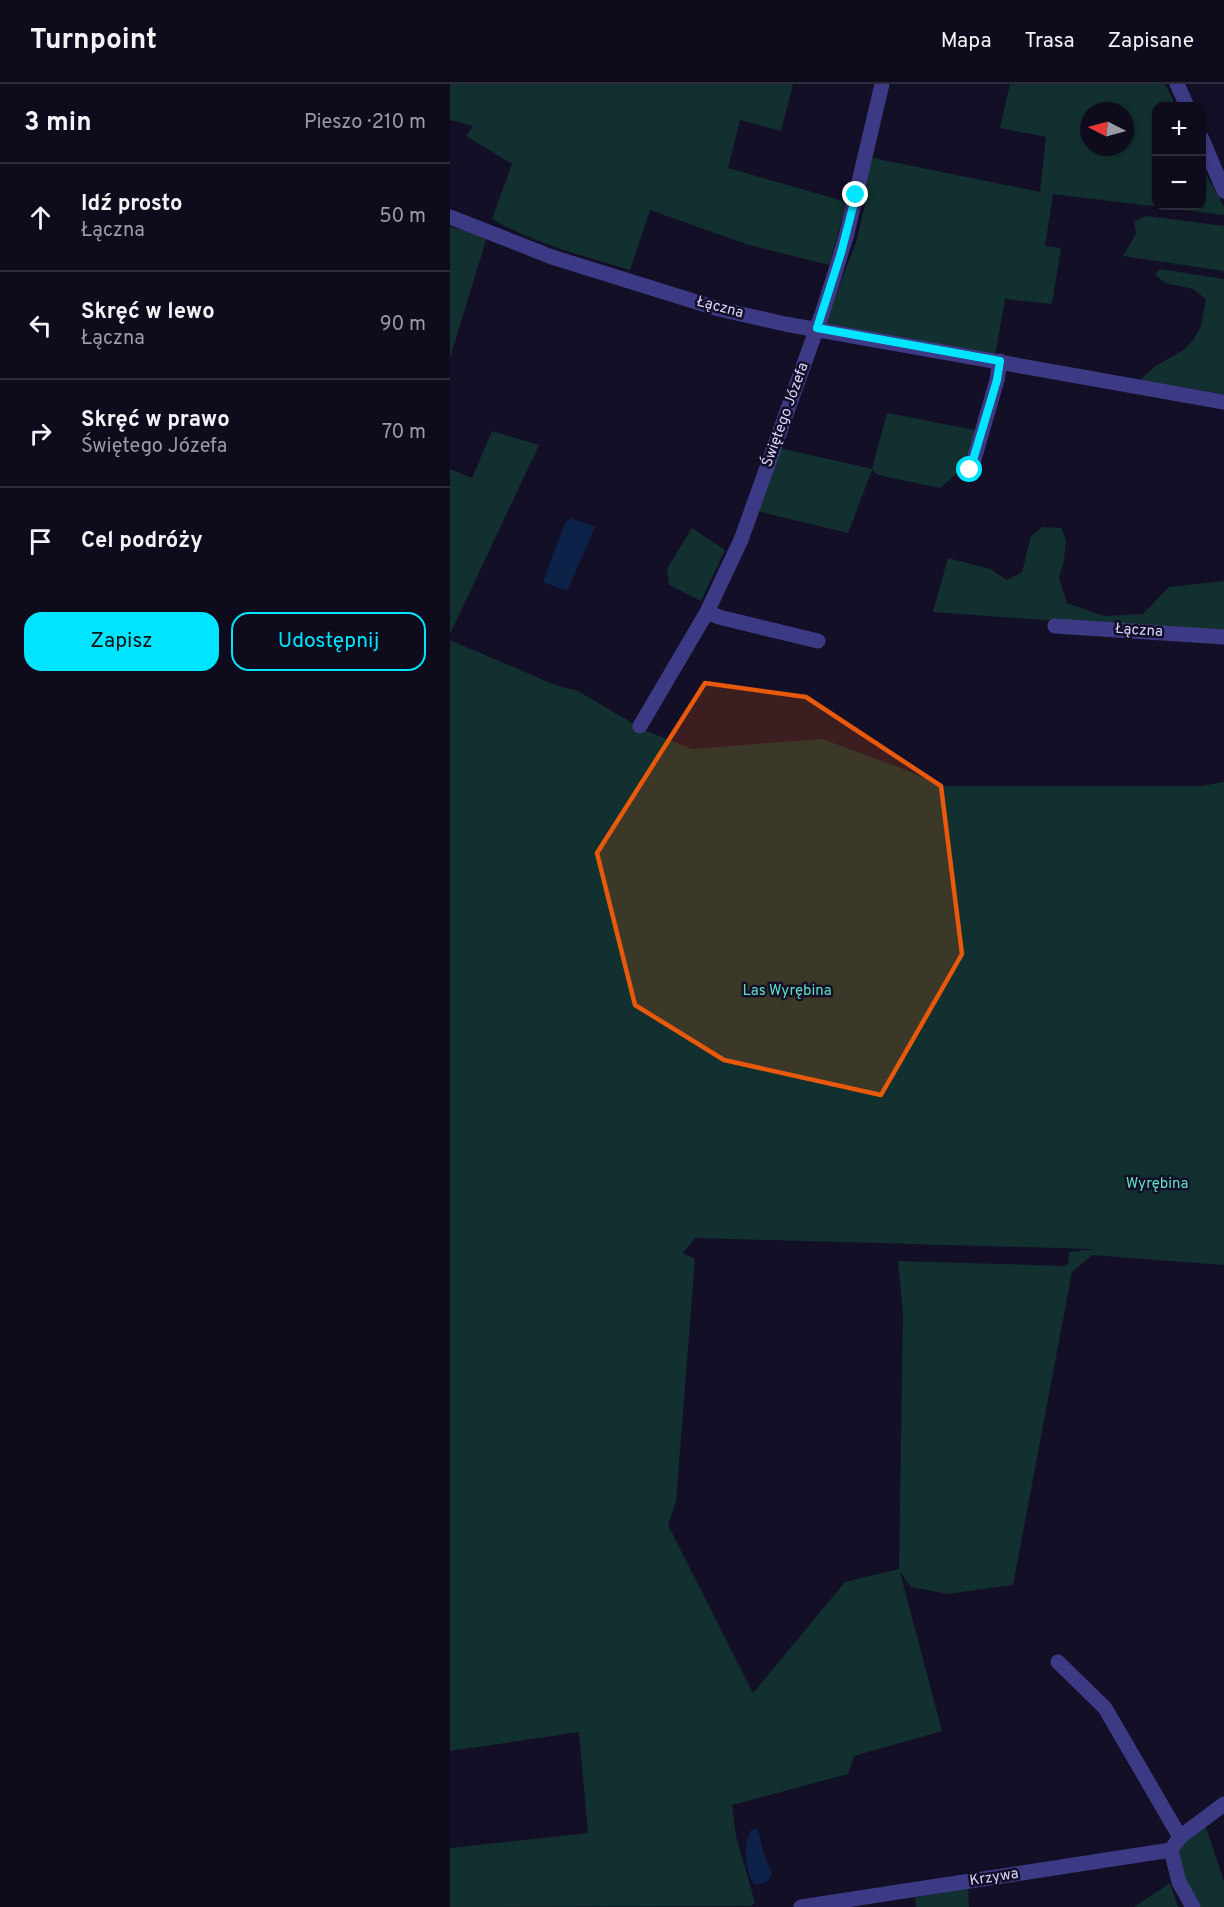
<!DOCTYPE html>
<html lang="pl">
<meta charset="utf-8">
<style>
body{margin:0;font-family:Overpass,sans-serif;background:#1c1929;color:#f1f3f6}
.controls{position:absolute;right:18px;top:18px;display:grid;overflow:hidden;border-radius:12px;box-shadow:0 2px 4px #0004}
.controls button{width:54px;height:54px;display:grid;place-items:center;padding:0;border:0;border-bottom:2px solid #2e2b3b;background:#0e0b1c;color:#f1f3f6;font:30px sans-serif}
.compass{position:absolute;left:630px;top:18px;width:54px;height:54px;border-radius:50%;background:#0e0b1c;box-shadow:0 2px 4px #0004;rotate:276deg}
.stop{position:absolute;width:18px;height:18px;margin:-14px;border:4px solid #00e5ff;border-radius:50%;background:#fff}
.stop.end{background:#00e5ff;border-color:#fff;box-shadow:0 2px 6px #0008}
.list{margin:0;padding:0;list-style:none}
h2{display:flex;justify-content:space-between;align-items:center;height:78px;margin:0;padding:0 24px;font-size:26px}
h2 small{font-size:20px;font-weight:400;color:#9b9ba3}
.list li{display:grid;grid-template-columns:39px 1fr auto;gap:18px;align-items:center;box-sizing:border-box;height:108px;padding:0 24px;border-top:2px solid #2e2b3b}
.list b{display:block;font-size:22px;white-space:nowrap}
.list p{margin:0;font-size:20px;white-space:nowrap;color:#9b9ba3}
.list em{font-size:20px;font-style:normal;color:#9b9ba3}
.actions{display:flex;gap:12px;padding:18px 24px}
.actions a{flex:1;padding:14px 0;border:2px solid #00e5ff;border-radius:18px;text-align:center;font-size:21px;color:#00e5ff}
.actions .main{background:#00e5ff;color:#111}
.icon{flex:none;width:33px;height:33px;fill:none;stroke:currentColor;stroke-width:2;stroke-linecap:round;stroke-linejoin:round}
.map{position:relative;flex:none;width:774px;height:1823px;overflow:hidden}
header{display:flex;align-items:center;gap:36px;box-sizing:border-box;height:84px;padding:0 30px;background:#0e0b1c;border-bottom:2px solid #2e2b3b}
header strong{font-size:28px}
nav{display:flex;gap:33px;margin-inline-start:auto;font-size:21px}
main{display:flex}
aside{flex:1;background:#0e0b1c}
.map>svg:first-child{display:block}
.green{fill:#12302f;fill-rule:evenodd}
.water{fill:#0c2248}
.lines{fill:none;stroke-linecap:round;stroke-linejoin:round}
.minor{stroke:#3d3a85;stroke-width:15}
.route{stroke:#00e5ff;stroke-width:8}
.marked{fill:#e8590c;fill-opacity:0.2;stroke:#e8590c;stroke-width:4.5;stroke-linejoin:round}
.labels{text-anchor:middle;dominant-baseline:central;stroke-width:5;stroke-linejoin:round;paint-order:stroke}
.street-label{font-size:15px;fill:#d9d4ff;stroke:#130f26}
.park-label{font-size:15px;fill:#5fe0c0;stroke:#130f26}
</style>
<header>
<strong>Turnpoint</strong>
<nav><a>Mapa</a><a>Trasa</a><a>Zapisane</a></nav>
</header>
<main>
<aside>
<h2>3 min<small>Pieszo · 210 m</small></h2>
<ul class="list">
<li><svg class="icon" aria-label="ahead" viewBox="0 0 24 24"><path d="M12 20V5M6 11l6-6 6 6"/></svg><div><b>Idź prosto</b><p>Łączna</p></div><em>50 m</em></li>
<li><svg class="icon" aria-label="left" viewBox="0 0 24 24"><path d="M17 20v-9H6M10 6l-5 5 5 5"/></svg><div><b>Skręć w lewo</b><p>Łączna</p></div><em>90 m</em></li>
<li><svg class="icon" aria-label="right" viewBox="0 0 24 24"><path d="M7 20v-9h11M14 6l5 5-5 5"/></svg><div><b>Skręć w prawo</b><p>Świętego Józefa</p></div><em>70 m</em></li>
<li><svg class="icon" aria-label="arrive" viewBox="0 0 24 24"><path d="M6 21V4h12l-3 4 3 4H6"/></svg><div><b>Cel podróży</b></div></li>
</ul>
<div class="actions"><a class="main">Zapisz</a><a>Udostępnij</a></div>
</aside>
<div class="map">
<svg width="774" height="1823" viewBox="0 0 774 1823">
<rect width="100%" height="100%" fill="#130f26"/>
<g class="green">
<path d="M0,0H343L331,47L290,36L278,84L397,118L379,181L299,161L200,126L180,186C133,172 86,160 42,135L62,80L16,52L23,42L0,36Z"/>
<path d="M560,0H715L726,22H706V122H752V83L774,123V131L603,110L595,162L611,164L602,220L555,215L545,272L374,241L406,159L416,116L418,73L590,108L596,53L550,44ZM639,27H675V63H639Z"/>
<path d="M696,132L774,142V187L673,172L686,150L684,137Z"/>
<path d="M0,143L28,150L36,156L0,274Z"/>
<path d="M710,185L774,195V310L690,296L704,283L732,267L743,257L751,242L756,215L743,205L715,199L705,190Z"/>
<path d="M437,329L525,346C516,379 517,382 490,404L428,391L422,386L398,449L307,427L330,364L422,385Z"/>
<path d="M42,347L89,361L0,550V385L22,394Z"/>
<path d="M593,443L611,444L616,456L614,477L609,494L617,519L654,532L693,530L719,503L774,497V549L483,528L498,474L540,485L557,496L572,488L581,452Z"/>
<path d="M242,444L275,466L251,517L219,501L217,485Z"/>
<path d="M0,556L105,601L128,607L194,646L242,665L372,655L446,682L493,702H752L774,698V1181L642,1171L622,1188L563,1501L497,1510L461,1503L450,1488L492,1647L404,1672L398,1690L282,1721L286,1752L305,1819L301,1822L0,1823V1764L138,1749L129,1648L0,1667ZM245,1154L644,1165L619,1168L618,1180L614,1182L448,1177L453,1230L449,1485L395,1498L303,1609L218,1441L226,1418L245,1175L233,1169Z"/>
<path d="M755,1741L774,1797V1823H749C738,1811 722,1776 732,1759C737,1752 748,1746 755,1741Z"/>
<path d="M720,1799L728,1823H684Z"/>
<path d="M518,1803L519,1823H466L465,1814Z"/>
</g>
<g class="water">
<path d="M121,434L145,443L117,507L93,498L115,439Z"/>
<path d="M307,1744C310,1754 316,1781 322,1788C320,1799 313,1799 305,1801C297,1791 295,1774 296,1761C297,1755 300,1752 300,1747Z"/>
</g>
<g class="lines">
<g class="minor">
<path d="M727,0L737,22"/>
<path d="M752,55L774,107"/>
<path d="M0,133L102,173L269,225L335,240L774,318"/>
<path d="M521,386L547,296L550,277"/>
<path d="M257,528L269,533L368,557"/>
<path d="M605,542L774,553"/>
<path d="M190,642L257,528L291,456L373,227L385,189L397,149L432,0"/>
<path d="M608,1578L655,1624L730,1753"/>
<path d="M721,1766L729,1798L743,1823"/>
<path d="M351,1823L721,1766L730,1753L774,1720"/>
</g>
</g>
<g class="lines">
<path class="route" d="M406,111L391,169L367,244L550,277L547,296L520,386"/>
</g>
<path class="marked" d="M255,599L356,613L491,702L512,870L431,1011L274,976L185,921L147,769Z"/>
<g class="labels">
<g class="street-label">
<text transform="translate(270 224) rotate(15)">Łączna</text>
<text transform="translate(336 331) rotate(-70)">Świętego Józefa</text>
<text transform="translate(689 547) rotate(4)">Łączna</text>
<text transform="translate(544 1794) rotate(-9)">Krzywa</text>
</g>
<g class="park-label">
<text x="337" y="907">Las Wyrębina</text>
<text x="707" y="1100">Wyrębina</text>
</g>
</g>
</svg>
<div class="controls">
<button>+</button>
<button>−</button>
</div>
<svg class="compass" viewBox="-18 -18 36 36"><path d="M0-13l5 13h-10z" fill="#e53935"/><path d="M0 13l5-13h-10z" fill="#9b9ba3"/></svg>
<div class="stop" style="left:520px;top:386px"></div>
<div class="stop end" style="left:406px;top:111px"></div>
</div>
</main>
